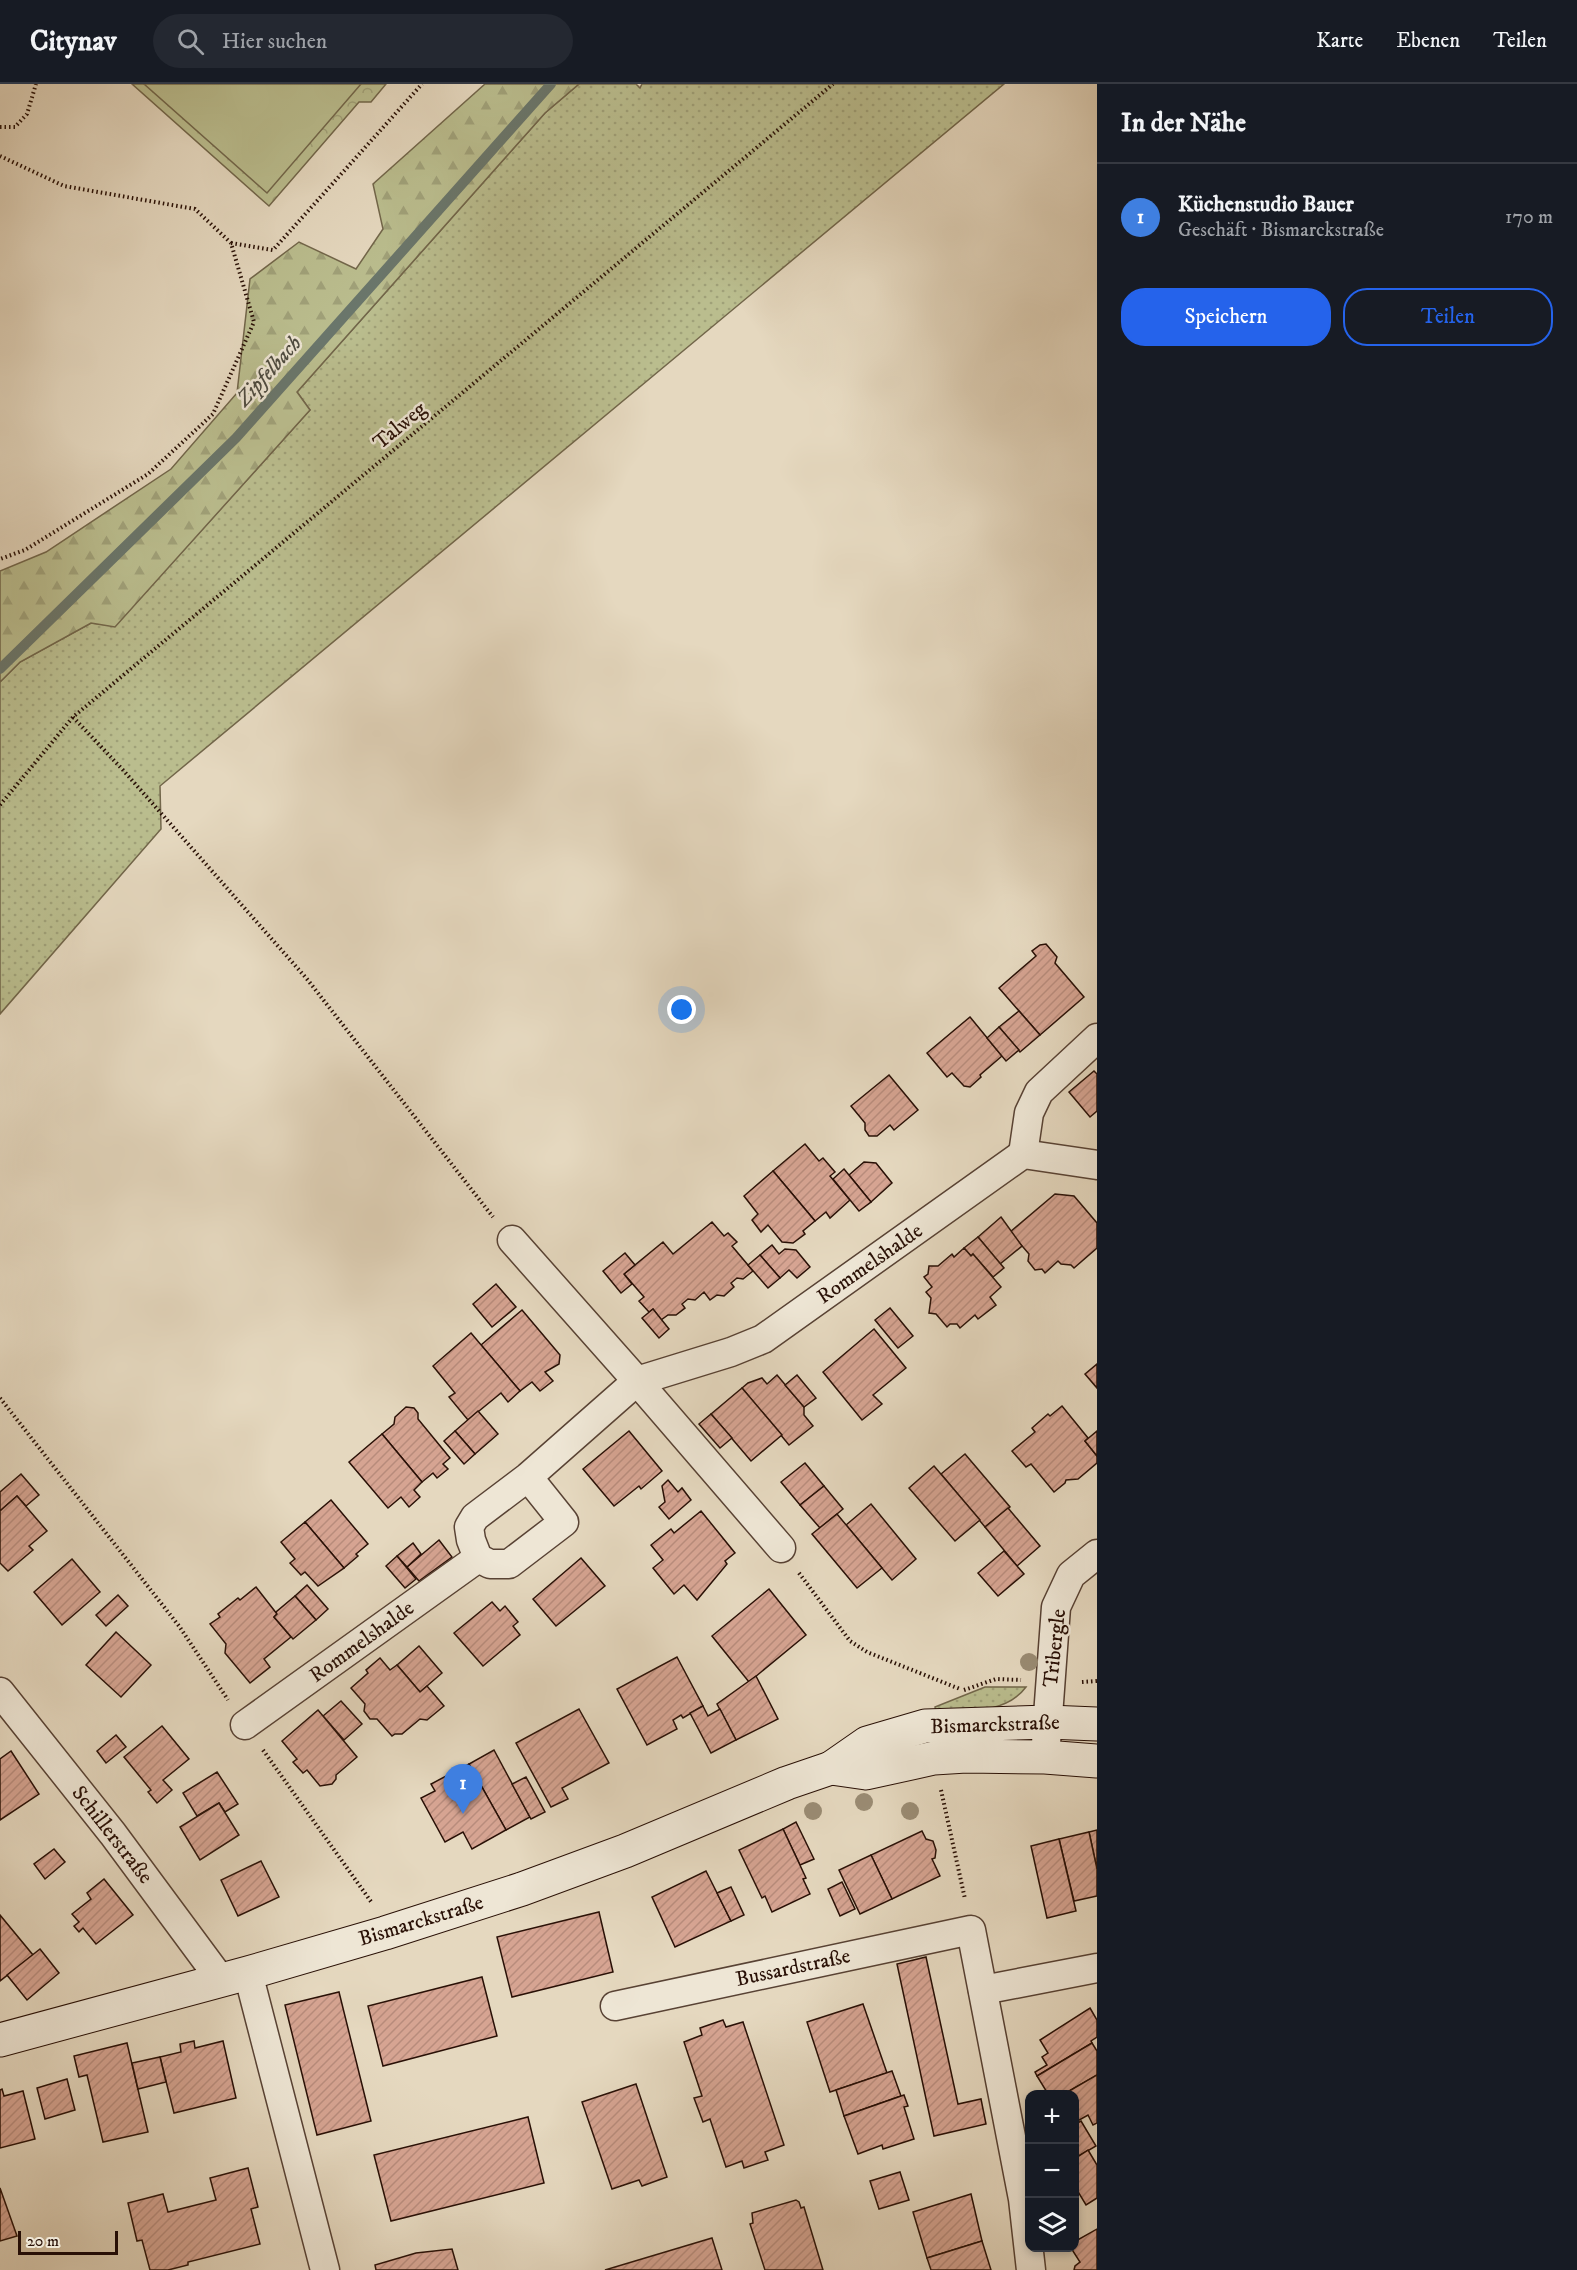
<!DOCTYPE html>
<html lang="de">
<meta charset="utf-8">
<style>
body{margin:0;font-family:"IM FELL DW Pica",serif;background:#242831;color:#f1f3f6}
.controls{position:absolute;right:18px;bottom:18px;display:grid;overflow:hidden;border-radius:12px;box-shadow:0 3px 9px #0003}
.controls button{width:54px;height:54px;display:grid;place-items:center;padding:0;border:0;border-bottom:2px solid #363941;background:#171b24;color:#f1f3f6;font:30px sans-serif}
.scale{position:absolute;left:18px;bottom:15px;width:100px;box-sizing:border-box;padding-left:6px;border:3px solid #291006;border-top:0;font-size:16px;line-height:21px;white-space:nowrap;color:#291006;-webkit-text-stroke:4px #eee6d5;paint-order:stroke}
.you{position:absolute;left:682px;top:926px;width:21px;height:21px;margin:-15px;border:4px solid #fff;border-radius:50%;background:#1a73e8;box-shadow:0 0 0 9px #1a73e833}
.badge{display:grid;place-items:center;width:39px;height:39px;border-radius:50%;background:#2563eb;color:#fff;font-size:20px;font-weight:700}
.pin{position:absolute;translate:-50% -50px;filter:drop-shadow(0 2px 3px #0008)}
.pin::after{content:'';position:absolute;top:32px;width:21px;height:18px;background:inherit;clip-path:polygon(0 0,100% 0,50% 100%)}
.list{margin:0;padding:0;list-style:none}
h2{display:flex;justify-content:space-between;align-items:center;height:78px;margin:0;padding:0 24px;font-size:26px}
h2 small{font-size:20px;font-weight:400;color:#9ea1a6}
.list li{display:grid;grid-template-columns:39px 1fr auto;gap:18px;align-items:center;box-sizing:border-box;height:108px;padding:0 24px;border-top:2px solid #363941}
.list b{display:block;font-size:22px;white-space:nowrap}
.list p{margin:0;font-size:20px;white-space:nowrap;color:#9ea1a6}
.list em{font-size:20px;font-style:normal;color:#9ea1a6}
.actions{display:flex;gap:12px;padding:18px 24px}
.actions a{flex:1;padding:14px 0;border:2px solid #2563eb;border-radius:24px;text-align:center;font-size:21px;color:#2563eb}
.actions .main{background:#2563eb;color:#fff}
.icon{flex:none;width:33px;height:33px;fill:none;stroke:currentColor;stroke-width:2;stroke-linecap:round;stroke-linejoin:round}
.map{position:relative;flex:none;width:1097px;height:2186px;overflow:hidden}
header{display:flex;align-items:center;gap:36px;box-sizing:border-box;height:84px;padding:0 30px;background:#171b24;border-bottom:2px solid #363941}
header strong{font-size:28px}
nav{display:flex;gap:33px;margin-inline-start:auto;font-size:21px}
.search{width:420px;height:54px;background:#242831;display:flex;align-items:center;gap:15px;box-sizing:border-box;padding:0 21px;border-radius:33px;color:#9ea1a6;font-size:22px}
main{display:flex}
aside{flex:1;background:#171b24}
.map>svg:first-child{display:block}
.grass{fill:url(#grass-dots);stroke:#72664a;stroke-width:1.5}
.forest{fill:url(#forest-firs);stroke:#72664a;stroke-width:1.5}
.park{fill:url(#park-crowns);stroke:#72664a;stroke-width:1.5}
.pitch{fill:#babd8e;stroke:#72664a;stroke-width:1.5}
.lines{fill:none;stroke-linecap:round;stroke-linejoin:round}
.stream{stroke:#6a766b;stroke-width:10}
.building{fill:url(#building-hatch);stroke:#291006;stroke-width:1.5}
.street-casing{stroke:#584234;stroke-width:31}
.secondary-casing{stroke:#291006;stroke-width:35}
.path{stroke:#291006;stroke-width:4;stroke-dasharray:1.5 3;stroke-linecap:butt}
.street{stroke:#eee6d5;stroke-width:28}
.secondary{stroke:#eee6d5;stroke-width:33}
.tree{fill:#9a8c74}
.labels{text-anchor:middle;dominant-baseline:central;stroke-width:5;stroke-linejoin:round;paint-order:stroke}
.street-label{font-size:21px;fill:#291006;stroke:#eee6d5}
.water-label{font-size:22px;font-style:italic;fill:#4f4c41;stroke:#eee6d5}
</style>
<header>
<strong>Citynav</strong>
<div class="search"><svg class="icon" aria-label="search" viewBox="0 0 24 24"><circle cx="10" cy="10" r="6"/><path d="M15 15l6 6"/></svg>Hier suchen</div>
<nav><a>Karte</a><a>Ebenen</a><a>Teilen</a></nav>
</header>
<main>
<div class="map">
<svg width="1097" height="2186" viewBox="0 0 1097 2186">
<defs>
<pattern id="grass-dots" width="8" height="8" patternUnits="userSpaceOnUse" patternTransform="scale(1.5)"><rect width="8" height="8" fill="#babd8e"/><path d="M2 2h.1M6 6h.1" fill="none" stroke="#a0a179" stroke-width="1.8" stroke-linecap="round"/></pattern>
<pattern id="forest-firs" width="22" height="20" patternUnits="userSpaceOnUse" patternTransform="scale(1.5)"><rect width="22" height="20" fill="#babd8e"/><path d="M5 1l3.5 6h-7zM16 11l3.5 6h-7z" fill="#a0a179"/></pattern>
<pattern id="park-crowns" width="20" height="18" patternUnits="userSpaceOnUse" patternTransform="scale(1.5)"><rect width="20" height="18" fill="#babd8e"/><path d="M2 6a3 3 0 1 1 6 0M12 15a3 3 0 1 1 6 0" fill="none" stroke="#a0a179"/></pattern>
<pattern id="building-hatch" width="6" height="6" patternUnits="userSpaceOnUse" patternTransform="scale(1.5)"><rect width="6" height="6" fill="#d6a492"/><path d="M-1 1l2-2M0 6l6-6M5 7l2-2" fill="none" stroke="#b88c7c"/></pattern>
</defs>
<rect width="100%" height="100%" fill="#e5d8bf"/>
<filter id="stains"><feTurbulence type="fractalNoise" baseFrequency=".00333" numOctaves="4"/><feColorMatrix values="0 0 0 0 .2 0 0 0 0 .09 0 0 0 0 .02 0 0 0 .5 -.17"/></filter>
<radialGradient id="worn" r=".72"><stop offset=".6" stop-color="#630" stop-opacity="0"/><stop offset="1" stop-color="#630" stop-opacity=".3"/></radialGradient>
<g class="grass">
<path d="M579,0H636L640,4L642,0H1004L160,702L161,745L0,930V598L20,578L91,539L115,542L310,326L297,308L545,29Z"/>
<path d="M985,1603H1026C1006,1630 967,1627 936,1628L935,1623Z"/>
</g>
<path class="forest" d="M485,0H579L545,29L297,308L310,326L115,543L91,539L20,578L0,598V487L46,468L171,385L237,309L250,195L299,158L356,185L383,145L373,100Z"/>
<path class="park" d="M132,0H386L371,18H359L269,122Z"/>
<path class="pitch" d="M144,0H361L267,109Z"/>
<g class="lines">
<path class="stream" d="M0,585L236,354L551,0"/>
</g>
<g class="building">
<path d="M1046,860L1057,873L1055,879L1084,913L1040,951L999,904L1036,872L1032,867L1040,861Z"/>
<path d="M1019,927L1040,951L1020,968L999,943Z"/>
<path d="M970,933L1002,972L980,991L981,993L970,1003L964,1002L952,989L947,993L927,969Z"/>
<path d="M999,943L1019,966L1006,977L987,954Z"/>
<path d="M1094,987L1097,990V1027L1090,1033L1069,1008Z"/>
<path d="M889,991L918,1026L894,1046L890,1041L877,1052H869L865,1046V1039L851,1022Z"/>
<path d="M805,1060L819,1077L823,1074L835,1088L830,1092L850,1116L830,1134L826,1128L815,1137L773,1087Z"/>
<path d="M864,1078L876,1079L892,1099L871,1118L849,1091Z"/>
<path d="M844,1085L871,1118L859,1127L833,1095Z"/>
<path d="M773,1087L815,1137L803,1147L805,1150L793,1159L782,1158L768,1141L761,1148L752,1136L758,1130L744,1112Z"/>
<path d="M1055,1110L1074,1112L1097,1139V1164L1074,1184L1071,1181L1061,1180L1058,1177L1045,1189L1042,1185L1035,1186L1028,1177L1029,1170L1010,1148Z"/>
<path d="M1001,1133L1022,1162L1000,1180L978,1153Z"/>
<path d="M712,1138L724,1152L728,1149L737,1158L732,1162L753,1187L743,1195L737,1194L731,1199L734,1203L724,1212L717,1211L710,1216L704,1208L695,1216L688,1215L682,1220L685,1224L676,1231H668L661,1236L653,1225L649,1228L639,1217L644,1213L624,1190L663,1158L673,1170Z"/>
<path d="M978,1153L1004,1184L993,1193L973,1170L971,1172L964,1164Z"/>
<path d="M772,1161L779,1170L785,1165L796,1166L810,1183L797,1194L789,1186L780,1194L760,1171Z"/>
<path d="M964,1164L971,1172L973,1170L1001,1203L990,1213L996,1221L978,1235L975,1231L960,1244L957,1240H950L947,1243L936,1230L929,1229L931,1214L926,1208L932,1203L924,1193L928,1190L929,1182H938L952,1170L954,1173Z"/>
<path d="M625,1169L635,1181L624,1190L632,1200L621,1209L603,1187Z"/>
<path d="M760,1171L780,1194L768,1204L748,1181Z"/>
<path d="M496,1200L516,1223L492,1243L473,1220Z"/>
<path d="M890,1224L913,1252L898,1264L875,1236Z"/>
<path d="M653,1225L669,1245L659,1254L642,1234Z"/>
<path d="M522,1226L560,1271L559,1280L545,1288L553,1297L540,1307L532,1298L520,1307L481,1261Z"/>
<path d="M874,1245L906,1284L873,1311L882,1320L862,1336L823,1288Z"/>
<path d="M471,1249L520,1307L508,1318L501,1309L468,1336L449,1313L455,1309L433,1282Z"/>
<path d="M1097,1280V1304L1085,1290Z"/>
<path d="M777,1291L804,1323V1331L813,1342L789,1361L742,1304L748,1299L762,1294L767,1300Z"/>
<path d="M797,1291L816,1314L804,1323L785,1301Z"/>
<path d="M742,1304L782,1351L751,1377L711,1330Z"/>
<path d="M1062,1322L1088,1354L1085,1357L1097,1372V1379L1078,1395L1066,1396L1065,1399L1054,1408L1031,1380L1026,1383L1012,1367L1035,1348L1032,1344L1048,1330L1050,1332Z"/>
<path d="M406,1323L414,1324L418,1329V1335L450,1374L443,1380L448,1385L437,1394L433,1389L422,1398L382,1350L394,1340L395,1333Z"/>
<path d="M478,1327L498,1350L475,1370L455,1347Z"/>
<path d="M711,1330L732,1354L720,1364L699,1340Z"/>
<path d="M455,1347L475,1370L464,1380L444,1357Z"/>
<path d="M629,1347L662,1387L641,1405L639,1402L614,1422L583,1385Z"/>
<path d="M1097,1347V1372L1085,1357Z"/>
<path d="M382,1350L422,1398L414,1406L420,1413L409,1423L401,1413L388,1424L349,1378Z"/>
<path d="M965,1370L1010,1423L985,1443L941,1390Z"/>
<path d="M805,1379L824,1402L800,1421L781,1398Z"/>
<path d="M934,1382L980,1436L955,1457L909,1404Z"/>
<path d="M21,1390L39,1411L26,1422L17,1412L0,1427V1408Z"/>
<path d="M668,1396L678,1408L682,1404L691,1416L669,1435L659,1423L665,1418L662,1402Z"/>
<path d="M824,1402L843,1425L820,1444L800,1421Z"/>
<path d="M17,1412L47,1447L29,1462L33,1466L8,1487L0,1479V1427Z"/>
<path d="M331,1416L368,1460L356,1470L358,1472L344,1484L305,1438Z"/>
<path d="M871,1420L916,1475L892,1496L846,1441Z"/>
<path d="M1008,1424L1040,1462L1017,1482L985,1443Z"/>
<path d="M701,1427L735,1469L725,1477L727,1480L697,1516L684,1501L674,1510L653,1484L663,1476L651,1461L671,1445L674,1449Z"/>
<path d="M837,1430L882,1484L857,1504L812,1450Z"/>
<path d="M305,1438L344,1484L318,1502L305,1488L301,1491L290,1479L295,1475L281,1458Z"/>
<path d="M439,1456L452,1473L419,1497L407,1483Z"/>
<path d="M413,1459L421,1470L407,1483L397,1472Z"/>
<path d="M1004,1467L1024,1490L998,1512L978,1489Z"/>
<path d="M397,1472L416,1495L405,1504L386,1482Z"/>
<path d="M581,1474L605,1502L556,1542L533,1515Z"/>
<path d="M72,1475L100,1508L62,1541L34,1508Z"/>
<path d="M307,1501L328,1525L316,1536L295,1512Z"/>
<path d="M256,1503L277,1530L274,1533L291,1553L264,1575L270,1583L250,1599L225,1569L226,1560L210,1540L220,1533L218,1530L238,1514L240,1516Z"/>
<path d="M769,1505L806,1551L749,1598L712,1552Z"/>
<path d="M118,1511L128,1522L106,1542L96,1531Z"/>
<path d="M295,1512L316,1536L293,1555L274,1533L277,1530L276,1528Z"/>
<path d="M492,1518L500,1527L505,1522L518,1538L513,1542L520,1551L483,1582L454,1549Z"/>
<path d="M116,1548L151,1581L121,1613L86,1581Z"/>
<path d="M419,1562L442,1589L420,1608L397,1581Z"/>
<path d="M677,1573L703,1622L683,1634L681,1631L673,1636L677,1645L647,1661L617,1605Z"/>
<path d="M380,1574L390,1586L397,1581L420,1608L427,1602L444,1622L427,1636L420,1635L402,1650H395L392,1652L377,1635H370L364,1627L365,1620L351,1604L368,1589L366,1586Z"/>
<path d="M756,1592L778,1635L736,1656L717,1620Z"/>
<path d="M341,1617L362,1640L344,1656L323,1632Z"/>
<path d="M703,1622L708,1632L720,1625L736,1656L711,1669L690,1629Z"/>
<path d="M579,1625L609,1679L562,1704L568,1715L551,1723L516,1659Z"/>
<path d="M318,1626L357,1673L336,1691V1695L332,1700L320,1702L307,1686L303,1689L293,1678L297,1675L282,1657Z"/>
<path d="M162,1642L189,1675L163,1696L172,1706L157,1719L148,1708L151,1706L124,1673Z"/>
<path d="M116,1651L126,1663L106,1679L97,1667Z"/>
<path d="M494,1666L530,1733L506,1746L469,1680Z"/>
<path d="M11,1667L39,1710L0,1736V1675Z"/>
<path d="M469,1680L506,1746L472,1765L463,1748L445,1758L421,1714L435,1707L431,1700Z"/>
<path d="M217,1688L238,1720L225,1728L219,1719L197,1732L183,1709Z"/>
<path d="M526,1693L545,1728L531,1735L512,1700Z"/>
<path d="M219,1719L239,1751L200,1776L180,1743Z"/>
<path d="M796,1738L814,1775L800,1781L783,1745Z"/>
<path d="M783,1745L806,1794L803,1795L810,1810L772,1828L765,1812L762,1814L739,1766Z"/>
<path d="M1097,1746V1785L1089,1748Z"/>
<path d="M922,1747L926,1755L933,1757L936,1766L935,1774L932,1775L940,1792L892,1815L871,1771Z"/>
<path d="M1089,1748L1097,1785V1812L1074,1817L1059,1755Z"/>
<path d="M1059,1755L1076,1827L1047,1834L1031,1762Z"/>
<path d="M54,1765L65,1778L45,1795L34,1780Z"/>
<path d="M871,1771L892,1815L860,1830L839,1786Z"/>
<path d="M261,1777L279,1813L238,1832L221,1796Z"/>
<path d="M706,1787L731,1837L675,1863L652,1813Z"/>
<path d="M104,1795L133,1831L96,1860L83,1844L79,1848L74,1842L79,1838L72,1830L91,1815L87,1809Z"/>
<path d="M842,1798L855,1825L840,1832L828,1805Z"/>
<path d="M731,1803L744,1831L731,1837L717,1809Z"/>
<path d="M599,1828L613,1888L512,1913L497,1853Z"/>
<path d="M0,1831L33,1871L0,1897Z"/>
<path d="M40,1865L59,1889L27,1916L7,1891Z"/>
<path d="M926,1873L958,2020L981,2015L986,2040L934,2052L897,1880Z"/>
<path d="M482,1893L497,1952L383,1982L368,1922Z"/>
<path d="M339,1908L371,2037L317,2051L285,1921Z"/>
<path d="M863,1920L887,1989L830,2008L807,1938Z"/>
<path d="M1090,1924L1097,1936V1953L1091,1957L1092,1959L1037,1992L1035,1988L1047,1981L1042,1973L1048,1969L1040,1956Z"/>
<path d="M723,1936L726,1943L743,1938L784,2061L765,2068L768,2076L744,2084L742,2077L726,2083L710,2035L703,2038L694,2014L702,2012L684,1958L702,1951L700,1944Z"/>
<path d="M194,1957L195,1964L223,1957L236,2014L174,2029L160,1973L181,1968L180,1960Z"/>
<path d="M127,1959L148,2048L103,2058L87,1991L79,1993L74,1972Z"/>
<path d="M1092,1959L1097,1967V1991L1064,2010H1048L1037,1992Z"/>
<path d="M160,1973L166,1998L138,2005L132,1979Z"/>
<path d="M892,1987L901,2012L844,2032L836,2006Z"/>
<path d="M1097,1991V2039L1093,2041L1088,2031L1074,2039V2010H1064Z"/>
<path d="M67,1995L75,2026L45,2035L37,2004Z"/>
<path d="M636,2000L667,2093L642,2102L639,2096L612,2105L582,2018Z"/>
<path d="M2,2005L4,2012L23,2007L35,2055L0,2064V2006Z"/>
<path d="M904,2011L908,2022L904,2023L914,2055L883,2065L882,2061L858,2070L844,2032Z"/>
<path d="M528,2033L544,2099L391,2137L374,2071Z"/>
<path d="M1081,2037L1096,2062L1074,2075V2041Z"/>
<path d="M1088,2066L1097,2081V2114L1086,2121L1074,2101V2075Z"/>
<path d="M248,2084L258,2123L251,2125L260,2160L188,2178V2181L168,2186H150L142,2156L137,2157L128,2119L163,2110L168,2128L216,2116L210,2094Z"/>
<path d="M900,2088L909,2116L879,2125L870,2097Z"/>
<path d="M0,2104L17,2152L0,2157Z"/>
<path d="M971,2110L982,2157L927,2174L913,2128Z"/>
<path d="M796,2116L799,2118L801,2124L804,2123L823,2186H765L750,2140L753,2139L752,2129Z"/>
<path d="M1097,2145V2186H1074L1075,2182L1080,2178L1071,2164H1074V2158Z"/>
<path d="M712,2154L722,2186H605Z"/>
<path d="M982,2157L991,2186H931L927,2174Z"/>
<path d="M452,2165L458,2186H376L375,2181L416,2169Z"/>
</g>
<g class="lines">
<defs>
<g id="street">
<path d="M1023,1070L1029,1029L1039,1008L1097,954"/>
<path d="M512,1156L637,1297L781,1464"/>
<path d="M528,1393L564,1438L509,1480H490L478,1474L471,1456L469,1443L475,1433L528,1393L637,1297L731,1268L763,1255L1023,1070L1097,1081"/>
<path d="M0,1608L113,1750L221,1896"/>
<path d="M245,1641L478,1474"/>
<path d="M1045,1673L1056,1523L1071,1491L1097,1470"/>
<path d="M248,1889L325,2186"/>
<path d="M983,1906L1097,1884"/>
<path d="M615,1922L971,1846L1023,2115L1031,2186"/>
</g>
<g id="secondary">
<path d="M831,1684L866,1689L934,1674L966,1672L1045,1673L1097,1677"/>
<path d="M0,1956L248,1889L385,1849L522,1805L625,1767L787,1699L831,1684L867,1659L925,1642L1048,1638L1097,1640"/>
</g>
</defs>
<use href="#street" class="street-casing"/>
<use href="#secondary" class="secondary-casing"/>
<g class="path">
<path d="M0,43H15L27,30L36,0"/>
<path d="M0,72L64,102L195,125L231,159L254,238L213,330L148,390L25,466L0,475"/>
<path d="M231,159L273,166L422,0"/>
<path d="M73,633L123,686L307,895L493,1133"/>
<path d="M0,721L73,633L833,0"/>
<path d="M0,1314L179,1542L228,1616"/>
<path d="M799,1489L850,1557L867,1568L960,1605"/>
<path d="M1082,1598L1097,1597"/>
<path d="M964,1606L996,1595L1021,1596"/>
<path d="M263,1666L372,1819"/>
<path d="M941,1706L965,1815"/>
</g>
<use href="#street" class="street"/>
<use href="#secondary" class="secondary"/>
</g>
<g class="tree">
<circle cx="1029" cy="1578" r="9"/>
<circle cx="864" cy="1718" r="9"/>
<circle cx="813" cy="1727" r="9"/>
<circle cx="910" cy="1727" r="9"/>
</g>
<g class="labels">
<g class="street-label">
<text transform="translate(400 342) rotate(-40)">Talweg</text>
<text transform="translate(870 1180) rotate(-35)">Rommelshalde</text>
<text transform="translate(362 1558) rotate(-36)">Rommelshalde</text>
<text transform="translate(1055 1564) rotate(-84)">Tribergle</text>
<text transform="translate(995 1641) rotate(-2)">Bismarckstraße</text>
<text transform="translate(112 1751) rotate(52)">Schillerstraße</text>
<text transform="translate(421 1837) rotate(-17)">Bismarckstraße</text>
<text transform="translate(793 1884) rotate(-12)">Bussardstraße</text>
</g>
<g class="water-label">
<text transform="translate(269 287) rotate(-48)">Zipfelbach</text>
</g>
</g>
<rect width="100%" height="100%" filter="url(#stains)"/>
<rect width="100%" height="100%" fill="url(#worn)"/>
</svg>
<div class="controls">
<button>+</button>
<button>−</button>
<button><svg class="icon" aria-label="layers" viewBox="0 0 24 24"><path d="M12 4l9 5-9 5-9-5zM3 14l9 5 9-5"/></svg></button>
</div>
<div class="scale">20 m</div>
<div class="you"></div>
<div class="pin badge" style="left:463px;top:1730px;background:#3f7fe0">1</div>
</div>
<aside>
<h2>In der Nähe<small></small></h2>
<ul class="list">
<li><span class="badge" style="background:#3f7fe0">1</span><div><b>Küchenstudio Bauer</b><p>Geschäft · Bismarckstraße</p></div><em>170 m</em></li>
</ul>
<div class="actions"><a class="main">Speichern</a><a>Teilen</a></div>
</aside>
</main>
